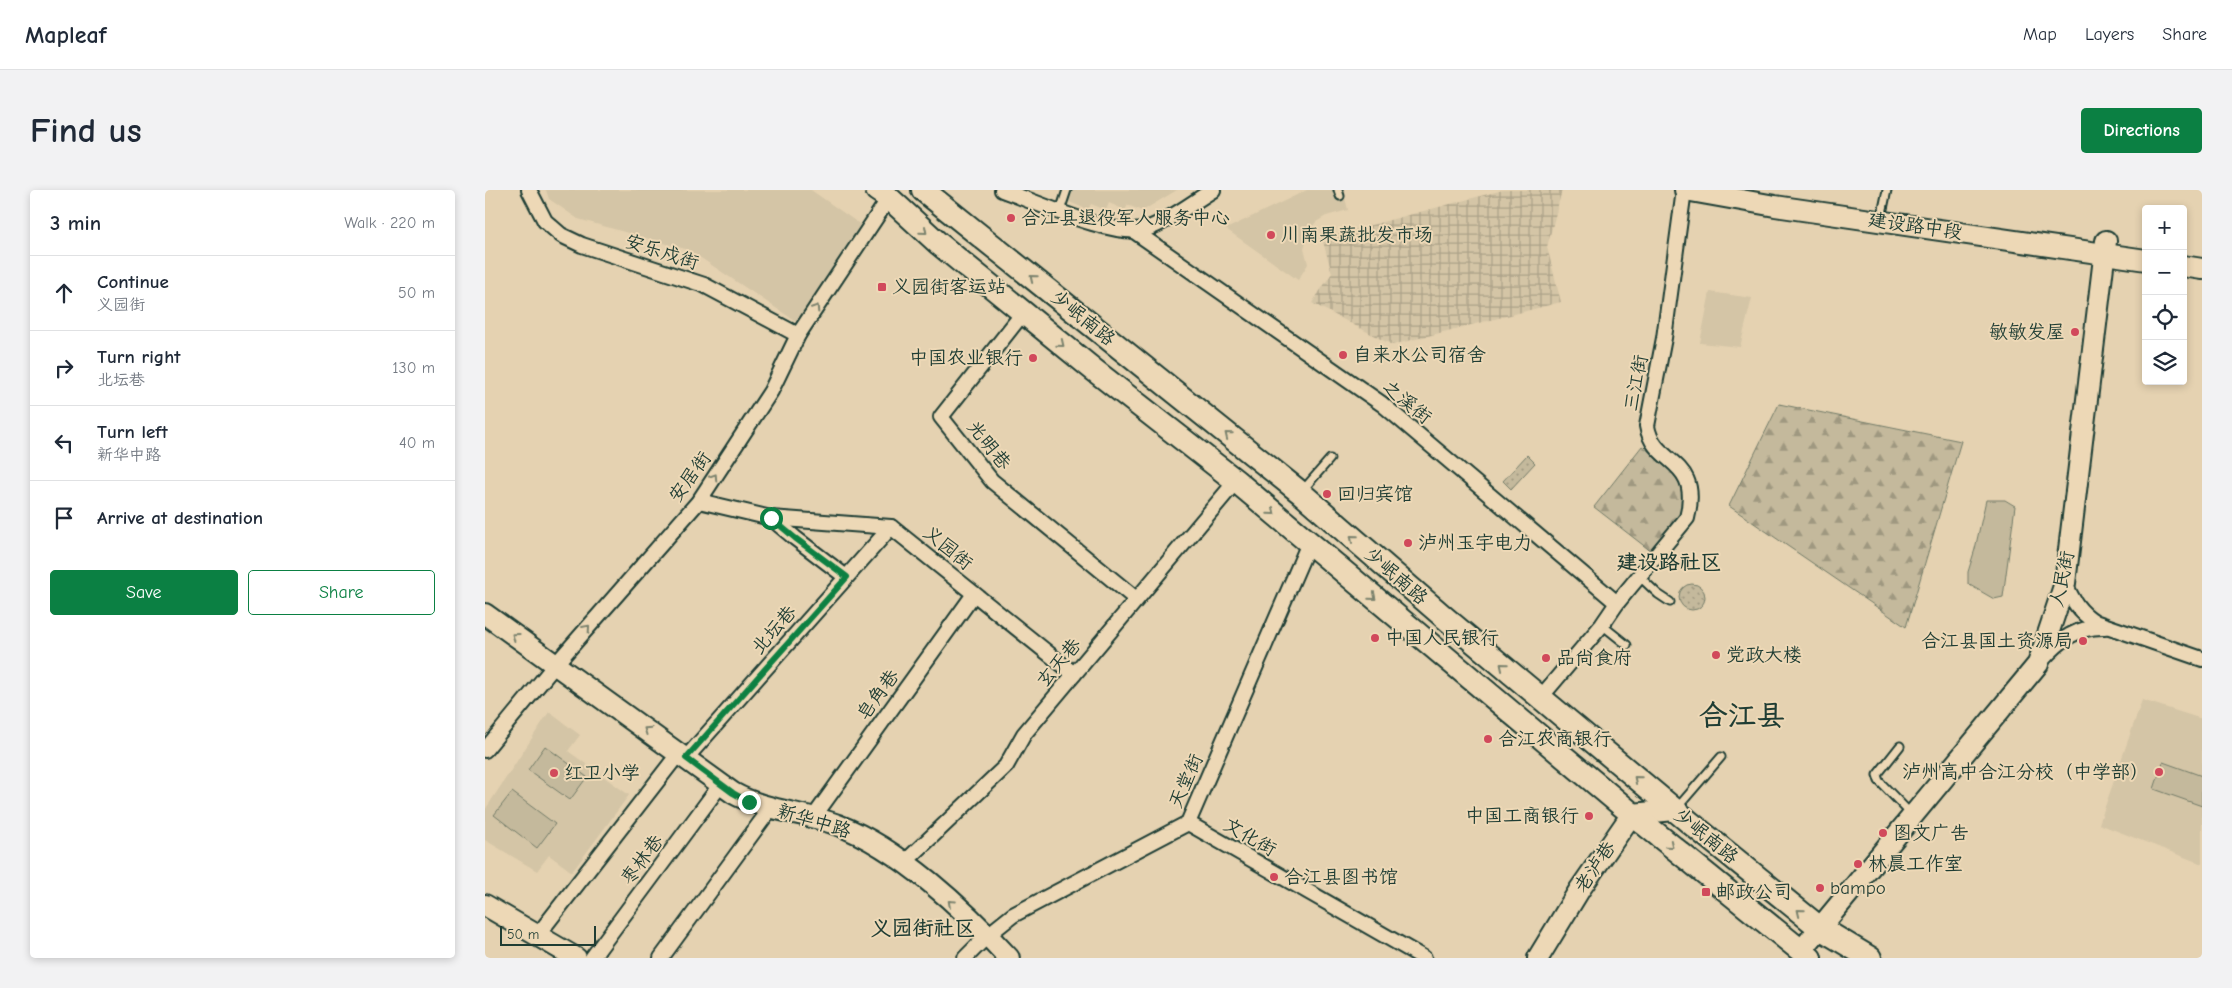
<!DOCTYPE html>
<meta charset="utf-8">
<style>
body{margin:0;font-family:"Comic Neue","LXGW WenKai TC",sans-serif;background:#f2f2f3;color:#1f2937}
.controls{position:absolute;right:15px;top:15px;display:grid;overflow:hidden;border-radius:5px;box-shadow:0 2px 8px #0003}
.controls button{width:45px;height:45px;display:grid;place-items:center;padding:0;border:0;border-bottom:1px solid #e0e1e3;background:#fff;color:#1f2937;font:25px sans-serif}
.scale{position:absolute;left:15px;bottom:12px;width:96px;box-sizing:border-box;padding-left:5px;border:2px solid #1f3d34;border-top:0;font-size:14px;line-height:18px;white-space:nowrap;color:#1f3d34;-webkit-text-stroke:4px #edd8b6;paint-order:stroke}
.stop{position:absolute;width:15px;height:15px;margin:-11px;border:4px solid #0b8043;border-radius:50%;background:#fff}
.stop.end{background:#0b8043;border-color:#fff;box-shadow:0 1px 5px #0008}
.list{margin:0;padding:0;list-style:none}
h2{display:flex;justify-content:space-between;align-items:center;height:65px;margin:0;padding:0 20px;font-size:21px}
h2 small{font-size:16px;font-weight:400;color:#747a83}
.list li{display:grid;grid-template-columns:32px 1fr auto;gap:15px;align-items:center;box-sizing:border-box;height:75px;padding:0 20px;border-top:1px solid #e0e1e3}
.list b{display:block;font-size:19px;white-space:nowrap}
.list p{margin:0;font-size:16px;white-space:nowrap;color:#747a83}
.list em{font-size:16px;font-style:normal;color:#747a83}
.actions{display:flex;gap:10px;padding:15px 20px}
.actions a{flex:1;padding:11px 0;border:1px solid #0b8043;border-radius:5px;text-align:center;font-size:18px;color:#0b8043}
.actions .main{background:#0b8043;color:#fff}
.icon{flex:none;width:28px;height:28px;fill:none;stroke:currentColor;stroke-width:2;stroke-linecap:round;stroke-linejoin:round}
.map{position:relative;flex:none;width:1717px;height:768px;overflow:hidden;border-radius:5px}
header{display:flex;align-items:center;gap:30px;box-sizing:border-box;height:70px;padding:0 25px;background:#fff;border-bottom:1px solid #e0e1e3}
header strong{font-size:24px}
nav{display:flex;gap:28px;margin-inline-start:auto;font-size:18px}
.intro{display:flex;align-items:center;justify-content:space-between;box-sizing:border-box;height:120px;padding:0 30px}
h1{margin:0;font-size:35px}
.button{padding:12px 22px;border-radius:5px;background:#0b8043;color:#fff;font-size:18px;font-weight:700}
main{display:flex;gap:30px;padding:0 30px}
aside{flex:1;background:#fff;border-radius:5px;box-shadow:0 2px 8px #0003}
.map>svg:first-child{display:block}
.built{fill:#d4c5a6}
.industrial{fill:url(#industrial-grid)}
.forest{fill:url(#forest-firs);stroke:#727b68}
.park{fill:url(#park-dots);stroke:#727b68}
.garden{fill:#c4b99c;stroke:#727b68}
.lines{fill:none;stroke-linecap:round;stroke-linejoin:round}
.lane-casing{stroke:#1f3d34;stroke-width:11}
.street-casing{stroke:#1f3d34;stroke-width:18}
.secondary-casing{stroke:#1f3d34;stroke-width:24}
.primary-casing{stroke:#1f3d34;stroke-width:26}
.lane{stroke:#edd8b6;stroke-width:7}
.street{stroke:#edd8b6;stroke-width:14}
.secondary{stroke:#edd8b6;stroke-width:20}
.primary{stroke:#edd8b6;stroke-width:22}
.oneway{stroke:#7c836e}
.route{stroke:#0b8043;stroke-width:6}
.poi-dot{fill:#d1495b;stroke:#edd8b6;stroke-width:2}
.labels{text-anchor:middle;dominant-baseline:central;stroke-width:4;stroke-linejoin:round;paint-order:stroke}
.poi-label{font-size:19px;fill:#1f3d34;stroke:#edd8b6;text-anchor:start}
.street-label{font-size:19px;fill:#1f3d34;stroke:#edd8b6}
.quarter-label{font-size:21px;font-weight:bold;fill:#1f3d34;stroke:#edd8b6}
.town-label{font-size:29px;font-weight:bold;fill:#1f3d34;stroke:#edd8b6}
</style>
<header>
<strong>Mapleaf</strong>
<nav><a>Map</a><a>Layers</a><a>Share</a></nav>
</header>
<div class="intro"><h1>Find us</h1><a class="button">Directions</a></div>
<main>
<aside>
<h2>3 min<small>Walk · 220 m</small></h2>
<ul class="list">
<li><svg class="icon" aria-label="ahead" viewBox="0 0 24 24"><path d="M12 20V5M6 11l6-6 6 6"/></svg><div><b>Continue</b><p>义园街</p></div><em>50 m</em></li>
<li><svg class="icon" aria-label="right" viewBox="0 0 24 24"><path d="M7 20v-9h11M14 6l5 5-5 5"/></svg><div><b>Turn right</b><p>北坛巷</p></div><em>130 m</em></li>
<li><svg class="icon" aria-label="left" viewBox="0 0 24 24"><path d="M17 20v-9H6M10 6l-5 5 5 5"/></svg><div><b>Turn left</b><p>新华中路</p></div><em>40 m</em></li>
<li><svg class="icon" aria-label="arrive" viewBox="0 0 24 24"><path d="M6 21V4h12l-3 4 3 4H6"/></svg><div><b>Arrive at destination</b></div></li>
</ul>
<div class="actions"><a class="main">Save</a><a>Share</a></div>
</aside>
<div class="map">
<svg width="1717" height="768" viewBox="0 0 1717 768">
<defs>
<pattern id="industrial-grid" width="8" height="8" patternUnits="userSpaceOnUse" patternTransform="scale(1.25)"><rect width="8" height="8" fill="#d4c5a6"/><path d="M0 4h8M4 0v8" fill="none" stroke="#aba188"/></pattern>
<pattern id="forest-firs" width="22" height="20" patternUnits="userSpaceOnUse" patternTransform="scale(1.25)"><rect width="22" height="20" fill="#c4b99c"/><path d="M5 1l3.5 6h-7zM16 11l3.5 6h-7z" fill="#9f9880"/></pattern>
<pattern id="park-dots" width="8" height="8" patternUnits="userSpaceOnUse" patternTransform="scale(1.25)"><rect width="8" height="8" fill="#c4b99c"/><path d="M2 2h.1M6 6h.1" fill="none" stroke="#9f9880" stroke-width="1.8" stroke-linecap="round"/></pattern>
</defs>
<rect width="100%" height="100%" fill="#e5d2b1"/>
<filter id="ink" filterUnits="userSpaceOnUse"><feTurbulence type="fractalNoise" baseFrequency=".02" numOctaves="2"/><feDisplacementMap in="SourceGraphic" scale="10" xChannelSelector="R" yChannelSelector="G"/><feConvolveMatrix kernelMatrix="1 2 1 2 8 2 1 2 1" color-interpolation-filters="sRGB"/></filter>
<g filter="url(#ink)">
<g class="built">
<path d="M61,0H326L376,35L312,132L204,60L93,29L64,9Z"/>
<path d="M584,0H692L657,21L643,15L640,20L624,13L621,20L606,14L603,20L580,10Z"/>
<path d="M822,0H858L863,20L841,26L831,32L825,39L819,58L823,74L813,90L741,39Z"/>
<path d="M1225,102L1267,108L1255,157L1215,153Z"/>
<path d="M1657,510L1717,529V674L1614,634Z"/>
<path d="M64,522L95,545L83,561L144,605L87,682L64,665L52,681L0,650V620Z"/>
</g>
<path class="industrial" d="M1018,0H1077L1062,57L1076,112L907,155L827,113L847,83L837,48Z"/>
<g class="forest">
<path d="M1294,214L1476,251L1421,437L1244,316Z"/>
<path d="M1157,256C1180,274 1211,296 1194,329L1167,362L1109,317Z"/>
</g>
<g class="park">
<path d="M1042,265L1050,273L1026,299L1018,291Z"/>
<circle cx="1207" cy="407" r="13"/>
</g>
<g class="garden">
<path d="M1501,310H1520L1530,316L1518,407L1509,409L1483,394V382L1490,359Z"/>
<path d="M60,556L102,587L85,610L43,580Z"/>
<path d="M1678,572L1717,586V616L1669,599Z"/>
<path d="M27,602L70,634L52,658L9,625Z"/>
</g>
<g class="lines">
<defs>
<g id="lane">
<path d="M853,0L855,6"/>
<path d="M1398,19L1402,0"/>
<path d="M575,21L582,0"/>
<path d="M817,301L845,269"/>
<path d="M1155,387L1173,404L1185,412"/>
<path d="M1117,435L1142,455"/>
<path d="M1415,556L1392,585L1394,591L1426,624"/>
<path d="M1192,618L1236,567"/>
</g>
<g id="street">
<path d="M44,0L60,31L76,45L97,55L219,95L313,145"/>
<path d="M517,0C549,11 631,49 661,39C683,32 708,12 728,0"/>
<path d="M649,41L897,214L1132,413"/>
<path d="M538,123L456,227L507,291L651,409"/>
<path d="M214,311L286,328L406,337L589,484"/>
<path d="M286,328L310,348L361,387"/>
<path d="M1580,393C1587,410 1594,422 1610,432L1717,469"/>
<path d="M1557,470C1575,450 1592,436 1620,437"/>
<path d="M1056,507L1117,435L1132,413L1202,328C1217,267 1169,277 1162,236L1179,148L1199,0"/>
<path d="M0,560L70,475L214,311L286,201L313,145L404,8"/>
<path d="M201,568L406,337"/>
<path d="M328,628L489,404"/>
<path d="M703,633L939,768"/>
<path d="M420,672L521,576L539,544L751,291"/>
<path d="M52,746L194,563"/>
<path d="M107,768L236,594"/>
<path d="M176,768L286,618"/>
<path d="M480,768L503,745L528,725L703,633L824,353"/>
</g>
<g id="secondary">
<path d="M1200,0L1290,16L1661,70"/>
<path d="M1698,76L1717,79"/>
<path d="M0,424L248,603C280,621 318,622 353,635C414,658 480,720 524,768"/>
<path d="M0,715L91,768"/>
<path d="M1316,761L1553,474L1580,393L1621,51"/>
<path d="M1053,768L1095,699L1147,624L1190,620"/>
</g>
<g id="primary">
<path d="M392,0L404,8L453,53L609,180L751,291L1147,624L1325,768"/>
<path d="M438,0L816,303L959,427L1203,631L1335,738L1385,768"/>
</g>
</defs>
<use href="#lane" class="lane-casing"/>
<use href="#street" class="street-casing"/>
<use href="#secondary" class="secondary-casing"/>
<use href="#primary" class="primary-casing"/>
<use href="#lane" class="lane"/>
<use href="#street" class="street"/>
<use href="#secondary" class="secondary"/>
<use href="#primary" class="primary"/>
</g>
<defs><path id="oneway-chevron" d="M-2-3.5L2.5 0L-2 3.5" fill="none" stroke-width="1.6" stroke-linecap="round" stroke-linejoin="round" transform="scale(1.25)"/></defs>
<g class="oneway">
<use href="#oneway-chevron" transform="translate(439 41) rotate(41)"/>
<use href="#oneway-chevron" transform="translate(548 88) rotate(-141)"/>
<use href="#oneway-chevron" transform="translate(331 118) rotate(-57)"/>
<use href="#oneway-chevron" transform="translate(576 154) rotate(39)"/>
<use href="#oneway-chevron" transform="translate(743 245) rotate(-141)"/>
<use href="#oneway-chevron" transform="translate(229 287) rotate(-57)"/>
<use href="#oneway-chevron" transform="translate(787 322) rotate(40)"/>
<use href="#oneway-chevron" transform="translate(868 348) rotate(-139)"/>
<use href="#oneway-chevron" transform="translate(888 407) rotate(40)"/>
<use href="#oneway-chevron" transform="translate(102 438) rotate(-49)"/>
<use href="#oneway-chevron" transform="translate(30 446) rotate(-144)"/>
<use href="#oneway-chevron" transform="translate(1018 476) rotate(-140)"/>
<use href="#oneway-chevron" transform="translate(162 540) rotate(-145)"/>
<use href="#oneway-chevron" transform="translate(1152 589) rotate(-140)"/>
<use href="#oneway-chevron" transform="translate(1185 655) rotate(39)"/>
<use href="#oneway-chevron" transform="translate(466 713) rotate(-138)"/>
<use href="#oneway-chevron" transform="translate(1315 722) rotate(-141)"/>
</g>
</g>
<g class="lines" filter="url(#ink)">
<path class="route" d="M264,612L248,603L201,568L362,387L310,348L286,328"/>
</g>
<g class="poi-dot">
<circle cx="526" cy="28" r="5"/>
<circle cx="786" cy="45" r="5"/>
<rect x="392" y="92" width="10" height="10" rx="2.5"/>
<circle cx="1590" cy="142" r="5"/>
<circle cx="858" cy="165" r="5"/>
<circle cx="548" cy="168" r="5"/>
<circle cx="842" cy="304" r="5"/>
<circle cx="923" cy="353" r="5"/>
<circle cx="890" cy="448" r="5"/>
<circle cx="1598" cy="451" r="5"/>
<circle cx="1231" cy="465" r="5"/>
<circle cx="1061" cy="468" r="5"/>
<circle cx="1003" cy="549" r="5"/>
<circle cx="1674" cy="582" r="5"/>
<circle cx="69" cy="583" r="5"/>
<circle cx="1104" cy="626" r="5"/>
<circle cx="1398" cy="643" r="5"/>
<circle cx="1373" cy="674" r="5"/>
<circle cx="789" cy="687" r="5"/>
<circle cx="1335" cy="698" r="5"/>
<rect x="1216" y="697" width="10" height="10" rx="2.5"/>
</g>
<g class="labels">
<g class="poi-label">
<text x="536" y="28">合江县退役军人服务中心</text>
<text x="796" y="45">川南果蔬批发市场</text>
<text x="407" y="97">义园街客运站</text>
<text x="1580" y="142" text-anchor="end">敏敏发屋</text>
<text x="868" y="165">自来水公司宿舍</text>
<text x="538" y="168" text-anchor="end">中国农业银行</text>
<text x="852" y="304">回归宾馆</text>
<text x="933" y="353">泸州玉宇电力</text>
<text x="900" y="448">中国人民银行</text>
<text x="1588" y="451" text-anchor="end">合江县国土资源局</text>
<text x="1241" y="465">党政大楼</text>
<text x="1071" y="468">品尚食府</text>
<text x="1013" y="549">合江农商银行</text>
<text x="1664" y="582" text-anchor="end">泸州高中合江分校（中学部）</text>
<text x="79" y="583">红卫小学</text>
<text x="1094" y="626" text-anchor="end">中国工商银行</text>
<text x="1408" y="643">图文广告</text>
<text x="1383" y="674">林晨工作室</text>
<text x="799" y="687">合江县图书馆</text>
<text x="1345" y="698">bampo</text>
<text x="1231" y="702">邮政公司</text>
</g>
<g class="street-label">
<text transform="translate(1430 36) rotate(8)">建设路中段</text>
<text transform="translate(177 62) rotate(18)">安乐戍街</text>
<text transform="translate(598 128) rotate(39)">少岷南路</text>
<text transform="translate(1151 193) rotate(-79)">三江街</text>
<text transform="translate(922 212) rotate(39)">之溪街</text>
<text transform="translate(504 255) rotate(51)">光明巷</text>
<text transform="translate(205 287) rotate(-54)">安居街</text>
<text transform="translate(463 358) rotate(39)">义园街</text>
<text transform="translate(911 386) rotate(41)">少岷南路</text>
<text transform="translate(1577 389) rotate(-78)">人民街</text>
<text transform="translate(289 440) rotate(-49)">北坛巷</text>
<text transform="translate(574 473) rotate(-50)">玄天巷</text>
<text transform="translate(393 505) rotate(-54)">皂角巷</text>
<text transform="translate(701 591) rotate(-66)">天堂街</text>
<text transform="translate(329 631) rotate(17)">新华中路</text>
<text transform="translate(1221 646) rotate(39)">少岷南路</text>
<text transform="translate(765 647) rotate(30)">文化街</text>
<text transform="translate(157 670) rotate(-53)">枣林巷</text>
<text transform="translate(1110 677) rotate(-56)">老泸巷</text>
</g>
<g class="quarter-label">
<text x="1184" y="372">建设路社区</text>
<text x="438" y="738">义园街社区</text>
</g>
<g class="town-label">
<text x="1257" y="525">合江县</text>
</g>
</g>
</svg>
<div class="controls">
<button>+</button>
<button>−</button>
<button><svg class="icon" aria-label="locate" viewBox="0 0 24 24"><circle cx="12" cy="12" r="6"/><path d="M12 2v4M12 18v4M2 12h4M18 12h4"/></svg></button>
<button><svg class="icon" aria-label="layers" viewBox="0 0 24 24"><path d="M12 4l9 5-9 5-9-5zM3 14l9 5 9-5"/></svg></button>
</div>
<div class="scale">50 m</div>
<div class="stop" style="left:286px;top:328px"></div>
<div class="stop end" style="left:264px;top:612px"></div>
</div>
</main>
